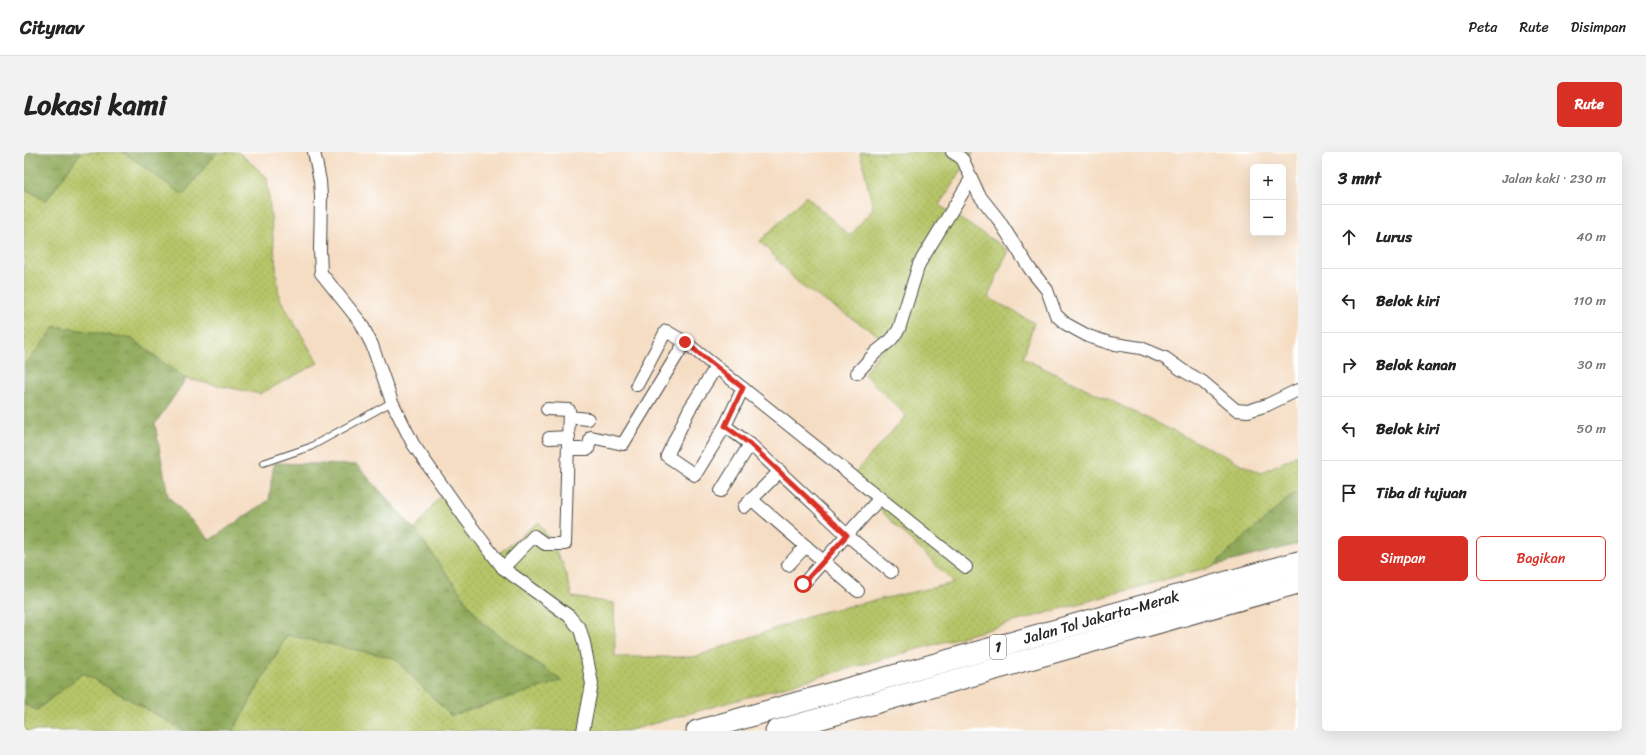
<!DOCTYPE html>
<html lang="id">
<meta charset="utf-8">
<style>
body{margin:0;font-family:Sriracha,sans-serif;background:#f2f2f2;color:#222}
.controls{position:absolute;right:12px;top:12px;display:grid;overflow:hidden;border-radius:6px;box-shadow:0 4px 16px #0002}
.controls button{width:36px;height:36px;display:grid;place-items:center;padding:0;border:0;border-bottom:1px solid #e0e0e0;background:#fff;color:#222;font:20px sans-serif}
.stop{position:absolute;width:12px;height:12px;margin:-9px;border:3px solid #d93025;border-radius:50%;background:#fff}
.stop.end{background:#d93025;border-color:#fff;box-shadow:0 1px 4px #0008}
.list{margin:0;padding:0;list-style:none}
h2{display:flex;justify-content:space-between;align-items:center;height:52px;margin:0;padding:0 16px;font-size:17px}
h2 small{font-size:13px;font-weight:400;color:#767676}
.list li{display:grid;grid-template-columns:26px 1fr auto;gap:12px;align-items:center;box-sizing:border-box;height:64px;padding:0 16px;border-top:1px solid #e0e0e0}
.list b{display:block;font-size:15px;white-space:nowrap}
.list em{font-size:13px;font-style:normal;color:#767676}
.actions{display:flex;gap:8px;padding:12px 16px}
.actions a{flex:1;padding:9px 0;border:1px solid #d93025;border-radius:6px;text-align:center;font-size:14px;color:#d93025}
.actions .main{background:#d93025;color:#fff}
.icon{flex:none;width:22px;height:22px;fill:none;stroke:currentColor;stroke-width:2;stroke-linecap:round;stroke-linejoin:round}
.map{position:relative;flex:none;width:1274px;height:579px;overflow:hidden;border-radius:6px}
header{display:flex;align-items:center;gap:24px;box-sizing:border-box;height:56px;padding:0 20px;background:#fff;border-bottom:1px solid #e0e0e0}
header strong{font-size:19px}
nav{display:flex;gap:22px;margin-inline-start:auto;font-size:14px}
.intro{display:flex;align-items:center;justify-content:space-between;box-sizing:border-box;height:96px;padding:0 24px}
h1{margin:0;font-size:28px}
.button{padding:10px 18px;border-radius:6px;background:#d93025;color:#fff;font-size:14px;font-weight:700}
main{display:flex;gap:24px;padding:0 24px}
aside{flex:1;background:#fff;border-radius:6px;box-shadow:0 4px 16px #0002}
.map>svg:first-child{display:block}
.green{fill:url(#green-dots);stroke:#707849}
.forest{fill:url(#forest-crowns);stroke:#5e6a44}
.lines{fill:none;stroke-linecap:round;stroke-linejoin:round}
.service-casing{stroke:#494642;stroke-width:8}
.minor-casing{stroke:#494642;stroke-width:14}
.motorway-casing{stroke:#494642;stroke-width:23}
.service{stroke:#fff;stroke-width:6}
.minor{stroke:#fff;stroke-width:12}
.motorway{stroke:#fff;stroke-width:21}
.route{stroke:#d93025;stroke-width:5}
.labels{text-anchor:middle;dominant-baseline:central;stroke-width:3;stroke-linejoin:round;paint-order:stroke}
.shield{fill:#fff;stroke:#6b6b6b;stroke-width:1}
.shield-label{font-size:14px;font-weight:bold;fill:#2b2b2b}
.street-label{font-size:15px;fill:#2b2b2b;stroke:#fff}
</style>
<header>
<strong>Citynav</strong>
<nav><a>Peta</a><a>Rute</a><a>Disimpan</a></nav>
</header>
<div class="intro"><h1>Lokasi kami</h1><a class="button">Rute</a></div>
<main>
<div class="map">
<svg width="1274" height="579" viewBox="0 0 1274 579">
<defs>
<pattern id="green-dots" width="8" height="8" patternUnits="userSpaceOnUse"><rect width="8" height="8" fill="#b5c567"/><path d="M2 2h.1M6 6h.1" fill="none" stroke="#9ca95a" stroke-width="1.8" stroke-linecap="round"/></pattern>
<pattern id="forest-crowns" width="20" height="18" patternUnits="userSpaceOnUse"><rect width="20" height="18" fill="#90aa5c"/><path d="M2 6a3 3 0 1 1 6 0M12 15a3 3 0 1 1 6 0" fill="none" stroke="#768b4c"/></pattern>
</defs>
<rect width="100%" height="100%" fill="#fff"/>
<filter id="ink" filterUnits="userSpaceOnUse"><feTurbulence type="fractalNoise" baseFrequency=".025" numOctaves="2"/><feDisplacementMap in="SourceGraphic" scale="8" xChannelSelector="R" yChannelSelector="G"/><feConvolveMatrix kernelMatrix="1 2 1 2 8 2 1 2 1" color-interpolation-filters="sRGB"/></filter>
<filter id="wash" filterUnits="userSpaceOnUse"><feTurbulence type="fractalNoise" baseFrequency=".012" numOctaves="4" result="noise"/><feDisplacementMap in="SourceGraphic" scale="16" xChannelSelector="R" yChannelSelector="G"/><feGaussianBlur stdDeviation="0.9" result="paint"/><feColorMatrix in="noise" values="0 0 0 0 0 0 0 0 0 0 0 0 0 0 0 0 0 1.4 0 .05"/><feComposite in="paint" operator="in"/></filter>
<g filter="url(#wash)">
<rect width="100%" height="100%" fill="#f5ddc3"/>
<g class="green">
<path d="M57,0H99L159,42L193,0H214L243,25L255,145L294,211L236,242L162,227L108,187L0,214V36L22,49Z"/>
<path d="M836,0H950L915,53L984,98L964,145L1010,171L999,206L1236,321L1274,303V341L1268,343L1189,414L603,579H209L263,483L371,506L427,564L537,528L458,471L391,378L419,339L466,408L515,370L539,412L548,445L590,451L591,505H670L798,460L930,431L825,327L882,264L840,222L863,189L776,133L736,89L782,44L826,84L849,56Z"/>
<path d="M59,521L161,579H0V552L13,558Z"/>
</g>
<g class="forest">
<path d="M0,0H57L22,49L0,36Z"/>
<path d="M99,0H193L159,43Z"/>
<path d="M32,174L108,187L162,227L131,272L144,344L186,388L245,348L250,311L333,313L391,378L458,471L537,529L427,564L370,506L263,483L209,579H161L59,521L12,558L0,552V214Z"/>
<path d="M1274,341V392L1189,414L1268,343Z"/>
</g>
</g>
<g filter="url(#ink)">
<g class="lines">
<defs>
<path id="service" d="M239,311L286,295L368,250"/>
<g id="minor">
<path d="M290,0L296,29L297,44L296,98L297,121L337,171L348,193L368,250L389,292L441,366L479,416L545,464L556,477L560,491L568,532L559,579"/>
<path d="M928,0L936,5L939,8L955,43L974,67L1006,117L1023,138L1032,163L1042,172L1064,184L1085,191L1117,196L1141,206L1158,218L1179,230L1212,258L1224,259L1243,253L1274,238"/>
<path d="M661,190L942,415"/>
<path d="M692,215L665,258L643,304L671,323L701,274L719,236"/>
<path d="M833,221L852,200L867,188L875,177L895,112L947,27"/>
<path d="M545,265L564,267"/>
<path d="M701,274L726,292L823,383L867,420"/>
<path d="M525,286L545,285"/>
<path d="M544,297H564L567,285L599,292L661,190L642,179L613,233"/>
<path d="M697,339L726,292"/>
<path d="M727,347L834,439"/>
<path d="M720,355L756,319"/>
<path d="M764,413L782,394"/>
<path d="M479,416L510,384L521,392H541L545,258L523,257"/>
<path d="M779,432L856,346"/>
</g>
<g id="motorway">
<path id="s1" d="M673,579L1274,410"/>
<path d="M752,579L1274,431"/>
</g>
</defs>
<use href="#service" class="service-casing"/>
<use href="#minor" class="minor-casing"/>
<use href="#motorway" class="motorway-casing"/>
<use href="#service" class="service"/>
<use href="#minor" class="minor"/>
<use href="#motorway" class="motorway"/>
</g>
</g>
<g class="lines" filter="url(#ink)">
<path class="route" d="M661,190L719,236L701,274L726,292L823,383L779,432"/>
</g>
<g class="labels">
<rect class="shield" x="966" y="483" width="16" height="24" rx="3"/>
<g class="shield-label">
<text x="974" y="495">1</text>
</g>
<g class="street-label">
<text stroke="none"><textPath href="#s1" startOffset="420">Jalan Tol Jakarta–Merak</textPath></text>
</g>
</g>
</svg>
<div class="controls">
<button>+</button>
<button>−</button>
</div>
<div class="stop" style="left:779px;top:432px"></div>
<div class="stop end" style="left:661px;top:190px"></div>
</div>
<aside>
<h2>3 mnt<small>Jalan kaki · 230 m</small></h2>
<ul class="list">
<li><svg class="icon" aria-label="ahead" viewBox="0 0 24 24"><path d="M12 20V5M6 11l6-6 6 6"/></svg><div><b>Lurus</b></div><em>40 m</em></li>
<li><svg class="icon" aria-label="left" viewBox="0 0 24 24"><path d="M17 20v-9H6M10 6l-5 5 5 5"/></svg><div><b>Belok kiri</b></div><em>110 m</em></li>
<li><svg class="icon" aria-label="right" viewBox="0 0 24 24"><path d="M7 20v-9h11M14 6l5 5-5 5"/></svg><div><b>Belok kanan</b></div><em>30 m</em></li>
<li><svg class="icon" aria-label="left" viewBox="0 0 24 24"><path d="M17 20v-9H6M10 6l-5 5 5 5"/></svg><div><b>Belok kiri</b></div><em>50 m</em></li>
<li><svg class="icon" aria-label="arrive" viewBox="0 0 24 24"><path d="M6 21V4h12l-3 4 3 4H6"/></svg><div><b>Tiba di tujuan</b></div></li>
</ul>
<div class="actions"><a class="main">Simpan</a><a>Bagikan</a></div>
</aside>
</main>
